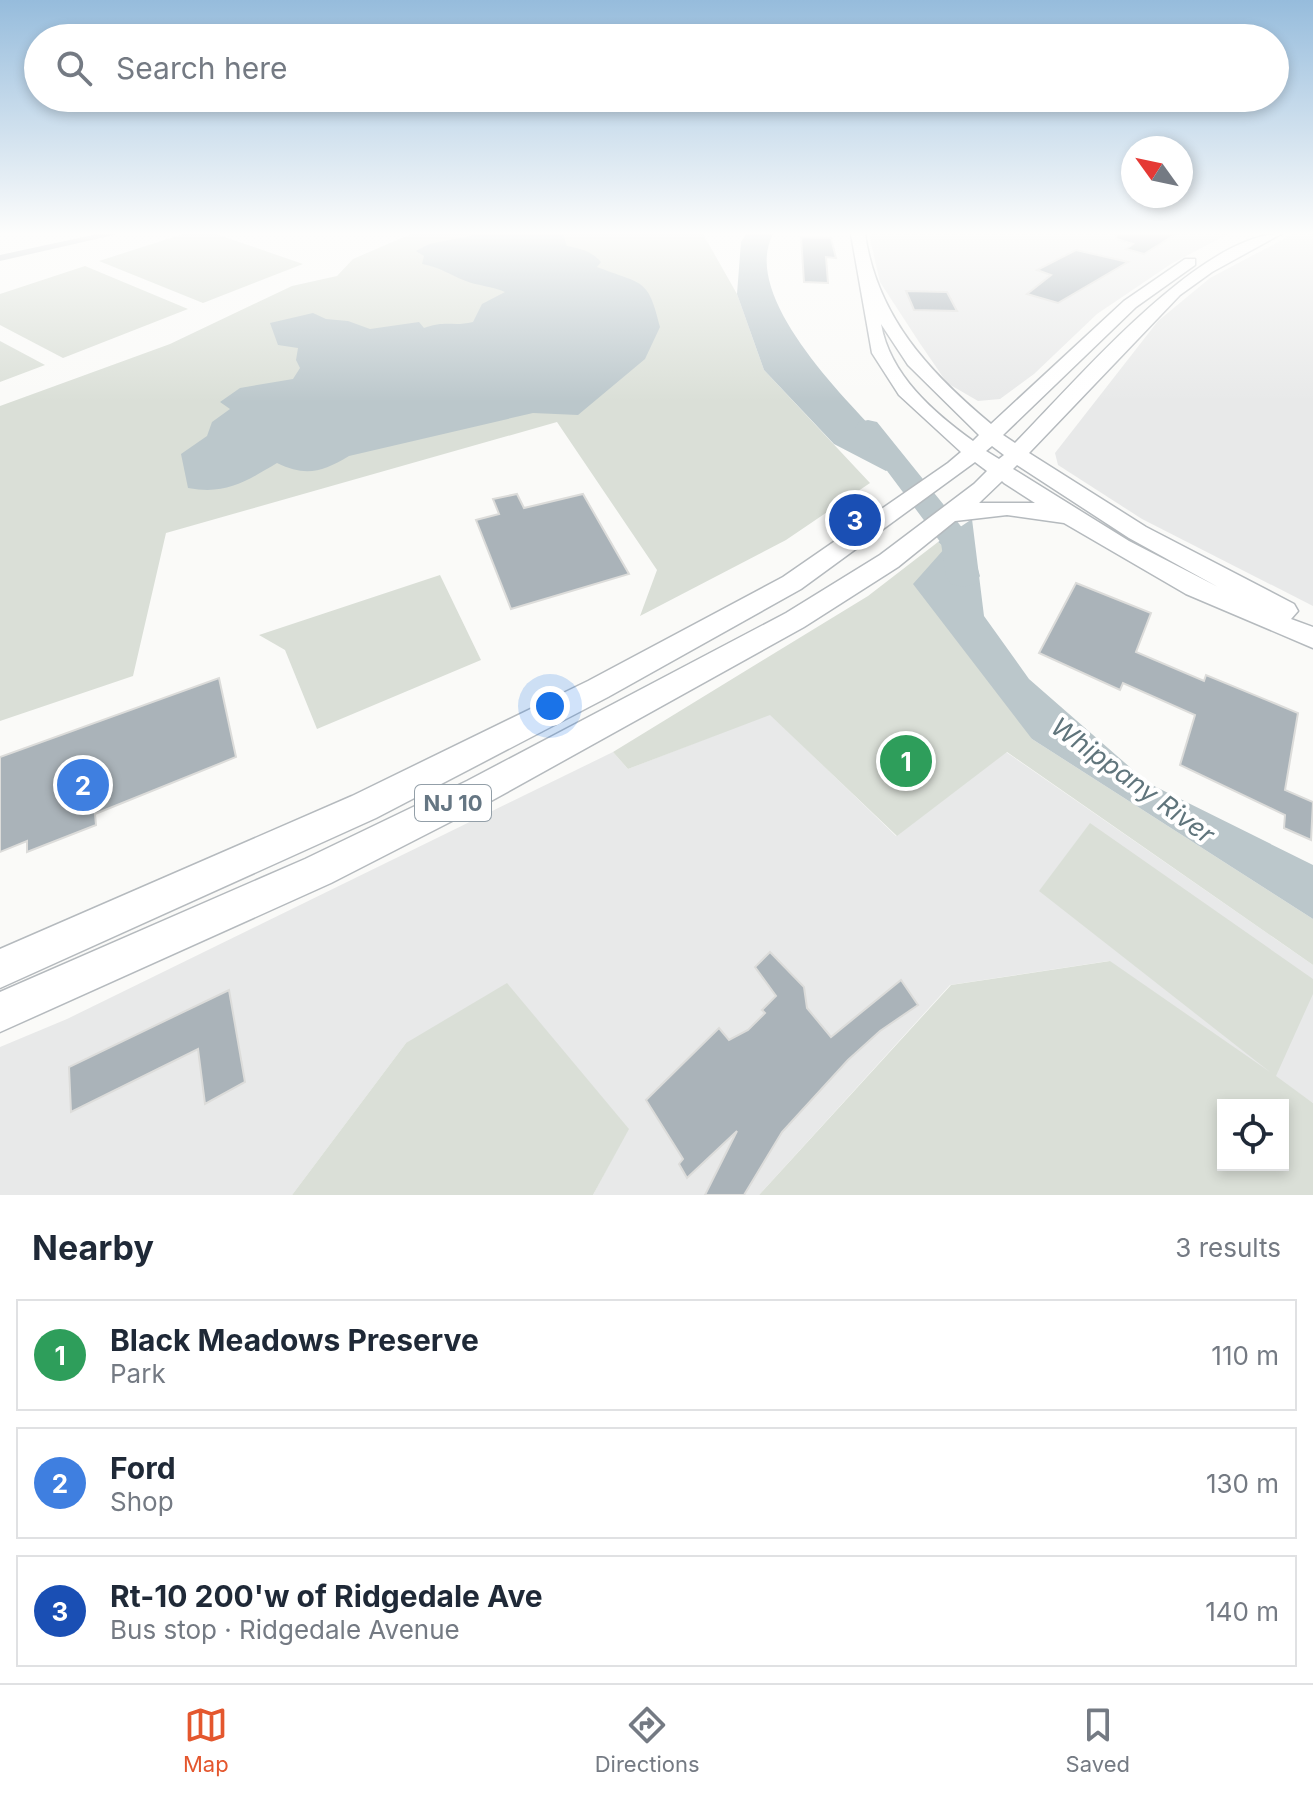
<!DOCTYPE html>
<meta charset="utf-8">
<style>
body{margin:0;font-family:Inter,sans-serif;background:#f2f2f3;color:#1f2937}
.controls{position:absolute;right:24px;bottom:24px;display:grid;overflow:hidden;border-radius:0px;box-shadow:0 4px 12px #0003}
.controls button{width:72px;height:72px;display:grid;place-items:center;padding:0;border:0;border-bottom:2px solid #e0e1e3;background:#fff;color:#1f2937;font:40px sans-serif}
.compass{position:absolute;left:1121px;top:136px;width:72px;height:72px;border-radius:50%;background:#fff;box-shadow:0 4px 12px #0003;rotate:303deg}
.you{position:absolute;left:550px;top:706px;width:28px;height:28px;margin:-20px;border:6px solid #fff;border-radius:50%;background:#1a73e8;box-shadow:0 0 0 12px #1a73e833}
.badge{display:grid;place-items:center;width:52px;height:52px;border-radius:50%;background:#e4572e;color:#fff;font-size:26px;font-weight:700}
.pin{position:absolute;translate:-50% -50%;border:4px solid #fff;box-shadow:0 2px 8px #0006}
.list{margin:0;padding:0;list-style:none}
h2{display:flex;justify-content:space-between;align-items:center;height:104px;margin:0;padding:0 32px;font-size:34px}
h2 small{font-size:26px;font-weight:400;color:#747a83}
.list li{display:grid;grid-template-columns:52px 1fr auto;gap:24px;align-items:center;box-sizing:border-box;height:112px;margin:0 16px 16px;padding:0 16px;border:2px solid #e0e1e3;border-radius:0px}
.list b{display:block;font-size:30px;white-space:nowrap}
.list p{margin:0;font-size:26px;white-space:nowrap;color:#747a83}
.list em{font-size:26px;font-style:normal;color:#747a83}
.icon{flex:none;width:44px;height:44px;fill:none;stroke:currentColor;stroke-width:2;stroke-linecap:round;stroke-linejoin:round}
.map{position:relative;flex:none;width:1313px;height:1195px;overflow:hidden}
.search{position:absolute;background:#fff;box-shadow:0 4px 12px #0003;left:24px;right:24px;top:24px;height:88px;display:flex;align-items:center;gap:20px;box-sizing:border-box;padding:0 28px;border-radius:44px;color:#747a83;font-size:30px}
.sheet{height:488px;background:#fff}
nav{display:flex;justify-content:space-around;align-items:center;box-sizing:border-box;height:112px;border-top:2px solid #e0e1e3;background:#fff;font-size:22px;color:#747a83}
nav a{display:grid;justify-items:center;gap:4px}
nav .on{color:#e4572e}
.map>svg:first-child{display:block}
.built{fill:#e8e9e9}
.green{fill:#dadfd7;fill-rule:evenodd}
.water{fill:#bbc7cb}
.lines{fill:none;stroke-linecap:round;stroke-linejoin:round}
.river{fill:#bbc7cb;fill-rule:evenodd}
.building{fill:#aab3b9;stroke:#dcdcda;stroke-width:2}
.major-casing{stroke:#b5babe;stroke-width:3}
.minor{fill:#c3c8cc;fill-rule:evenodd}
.major{fill:#fff;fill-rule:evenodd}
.labels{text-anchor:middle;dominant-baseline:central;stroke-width:8;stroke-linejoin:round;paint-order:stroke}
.shield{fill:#fff;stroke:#939fa8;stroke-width:2}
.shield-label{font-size:22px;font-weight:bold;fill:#657683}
.water-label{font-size:26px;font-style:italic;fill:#60757c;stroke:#fff}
</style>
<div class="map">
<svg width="1313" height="1195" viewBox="0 0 1313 1195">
<rect width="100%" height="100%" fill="#fafaf8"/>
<g class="built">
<path d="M869,234H1228L1171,264L1097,314L1034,374L1000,399L978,401L947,383L919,342L880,282Z"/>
<path d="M1293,234H1313V606L1142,519L1058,465L1055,453L1158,321L1210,278Z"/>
<path d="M770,714L896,836L1006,752L1313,965V1103L1109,961L950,985L759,1195H593L628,1129L406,1043L292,1195H0V1047L67,1019L613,752L628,769Z"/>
</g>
<g class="green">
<path d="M183,234H216L303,264L203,303L99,261Z"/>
<path d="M411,234H703L737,294L764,370L870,483L786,540L640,616L657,570L557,422L166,533L133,676L0,721V406L170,344L292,286L337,276L353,259Z"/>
<path d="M85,266L188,309L63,358L0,325V294Z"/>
<path d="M0,341L45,365L0,382Z"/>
<path d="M938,542L945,548L1032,739L1313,919V965L1007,752L897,836L770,715L628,769L613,752L868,596Z"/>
<path d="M440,575L481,660L317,729L285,650L259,635Z"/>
<path d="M1090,823L1313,979V994L1276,1076L1313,1103V1195H759L951,985L1110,961L1270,1072L1039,891ZM1223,1105H1283V1165H1223Z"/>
<path d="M507,983L629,1129L593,1195H292L406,1043Z"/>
</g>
<g class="water">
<path d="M480,234H563L567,246C582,249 591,251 601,262L597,267C643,285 648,277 660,327L645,359L578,415L533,413L349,456C322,472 306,477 277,463C245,482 226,495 188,488L181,454L207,436L212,422L230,409L220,402L240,388L293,379L300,368L296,360L298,348L278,345L270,323L313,313L326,319L348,321L370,329L419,322L424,328C447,320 453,327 473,322L482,304L505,292C492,286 478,286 466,281C448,274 442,268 422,264L424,256L416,251L429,244Z"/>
<path d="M746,234H773C737,302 864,417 905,462L886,471L834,444L764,370L737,294L741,242Z"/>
<path d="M972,519L984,616L1029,679L1148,783L1313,865V919L1032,739L913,584L945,548L938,542Z"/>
</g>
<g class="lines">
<path class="river" d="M868,420L877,422L968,535L980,576L975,584L963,587L951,584L946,576L941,543L855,428L859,422Z"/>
</g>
<g class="building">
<path d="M1117,234H1176L1144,254L1126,249L1133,244L1116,239Z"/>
<path d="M801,237L831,238L836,258L826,257L828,283L804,282Z"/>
<path d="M1076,250L1128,262L1058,303L1027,294L1051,275L1037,270Z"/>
<path d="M906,291L947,292L957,311L914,310Z"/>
<path d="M517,494L524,508L583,494L629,574L511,609L476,520L499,514L493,499Z"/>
<path d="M1076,583L1151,613L1136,652L1204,681L1206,675L1298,713L1285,790L1313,802L1311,840L1284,828L1285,815L1180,765L1195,715L1123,683L1120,690L1039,653Z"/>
<path d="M219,678L236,757L95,814L96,825L27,852V841L0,852V757Z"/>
<path d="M770,952L804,987L807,1008L831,1037L901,980L918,1005L880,1031L848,1060L782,1132L744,1195H705L737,1131L687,1178L679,1164L683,1159L646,1100L719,1028L729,1040L748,1030L765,1013L762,1010L776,996L755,967Z"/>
<path d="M229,990L245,1082L205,1104L198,1049L71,1112L69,1067Z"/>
</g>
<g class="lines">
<defs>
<path id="major" d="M851,234H865C877,317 929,372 991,424L1124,301L1185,259H1195V265L1136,307L1003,435L1015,443C1072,386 1199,234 1281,234L1212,272L1180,295L1029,453L1146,527L1294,604L1298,611L1291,619L1313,627V648L1186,594L1064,523L1007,515L955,521L898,567L804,627L491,801L331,883L0,1032V992L305,859L467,781L786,613L880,555L974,484L987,471L975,462L801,589L608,697L376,818L0,988V949L352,796L588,681L783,577L948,463L961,452L899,395L872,353ZM881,324L908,365L979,435L973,441C933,412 890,375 881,324ZM992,446L1004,455L999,459L986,451ZM1017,465L1129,538L1218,587L1129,541L1013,469ZM1002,481L1004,483L1035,503H979Z"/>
</defs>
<use href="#major" class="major-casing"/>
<path class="minor" d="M97,234H118L0,261V255Z"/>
<use href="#major" class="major"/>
</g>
<linearGradient id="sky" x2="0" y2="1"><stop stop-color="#96bcdc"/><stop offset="0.58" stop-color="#fdfdfc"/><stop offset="1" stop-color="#fdfdfc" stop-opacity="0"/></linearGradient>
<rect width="1313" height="402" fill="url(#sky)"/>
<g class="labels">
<rect class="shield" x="415" y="785" width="76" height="36" rx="6"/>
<g class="shield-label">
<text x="453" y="803">NJ 10</text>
</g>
<g class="water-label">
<text transform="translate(1133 780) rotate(36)">Whippany River</text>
</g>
</g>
</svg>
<div class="controls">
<button><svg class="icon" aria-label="locate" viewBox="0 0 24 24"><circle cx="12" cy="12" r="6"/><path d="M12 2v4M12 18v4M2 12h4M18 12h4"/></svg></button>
</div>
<svg class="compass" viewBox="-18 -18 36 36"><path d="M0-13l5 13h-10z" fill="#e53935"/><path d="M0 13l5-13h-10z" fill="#747a83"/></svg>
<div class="you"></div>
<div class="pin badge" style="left:906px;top:761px;background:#2e9e5b">1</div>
<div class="pin badge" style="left:83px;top:785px;background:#3f7fe0">2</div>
<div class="pin badge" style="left:855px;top:520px;background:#1a4fb4">3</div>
<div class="search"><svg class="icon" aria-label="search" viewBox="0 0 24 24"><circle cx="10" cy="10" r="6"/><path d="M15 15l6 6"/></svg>Search here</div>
</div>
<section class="sheet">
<h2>Nearby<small>3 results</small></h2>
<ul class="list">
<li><span class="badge" style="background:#2e9e5b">1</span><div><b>Black Meadows Preserve</b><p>Park</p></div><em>110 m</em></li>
<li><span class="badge" style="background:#3f7fe0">2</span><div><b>Ford</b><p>Shop</p></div><em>130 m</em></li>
<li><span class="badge" style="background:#1a4fb4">3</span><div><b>Rt-10 200'w of Ridgedale Ave</b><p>Bus stop · Ridgedale Avenue</p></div><em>140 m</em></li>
</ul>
</section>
<nav>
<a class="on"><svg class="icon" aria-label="map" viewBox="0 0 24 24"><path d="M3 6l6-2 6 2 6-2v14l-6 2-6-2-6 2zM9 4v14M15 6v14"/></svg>Map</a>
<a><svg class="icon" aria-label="directions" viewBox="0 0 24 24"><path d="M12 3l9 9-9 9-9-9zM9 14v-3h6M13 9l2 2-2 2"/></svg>Directions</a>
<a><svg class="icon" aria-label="saved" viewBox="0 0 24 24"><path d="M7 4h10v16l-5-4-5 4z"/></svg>Saved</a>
</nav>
